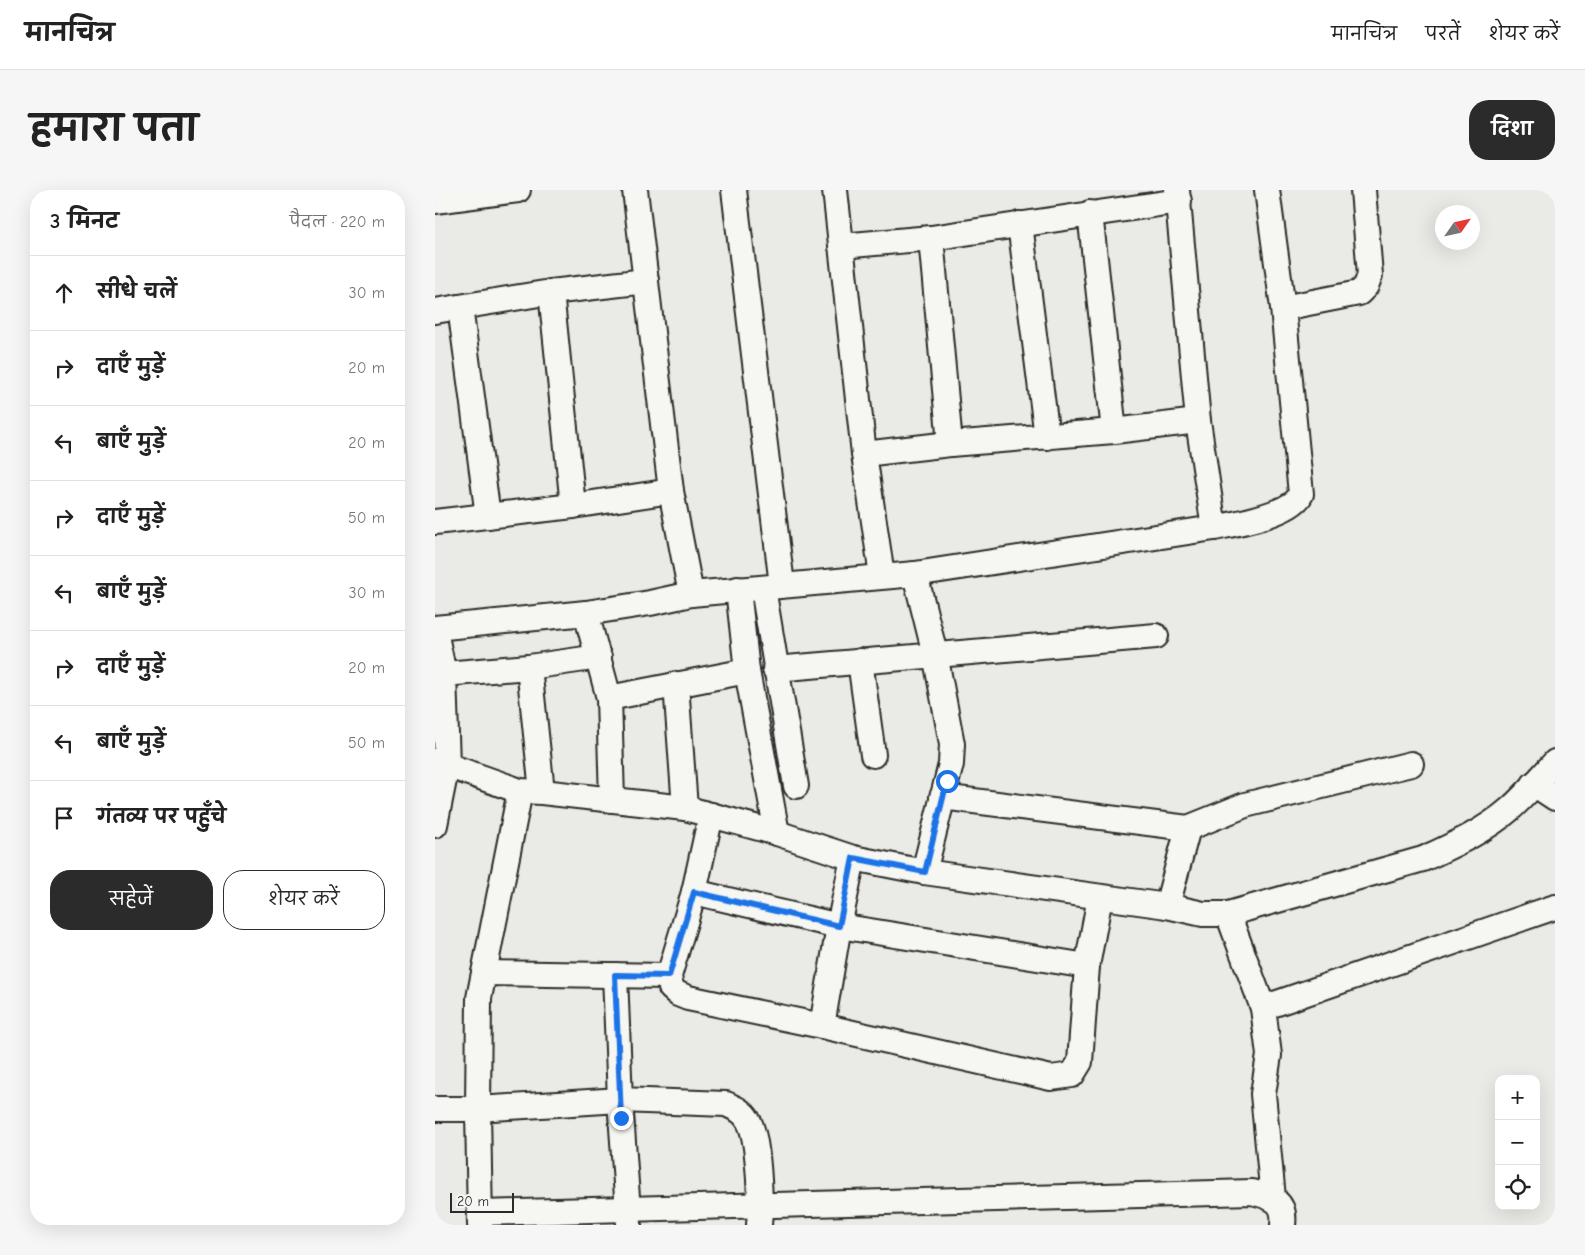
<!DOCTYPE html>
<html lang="hi">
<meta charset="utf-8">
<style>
body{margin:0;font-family:"Comic Neue","Playpen Sans Deva",sans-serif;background:#f6f6f6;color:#222}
.controls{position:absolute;right:15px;bottom:15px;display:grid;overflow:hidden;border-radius:10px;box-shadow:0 5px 20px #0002}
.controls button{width:45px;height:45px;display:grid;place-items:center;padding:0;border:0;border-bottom:1px solid #e0e0e0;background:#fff;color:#222;font:25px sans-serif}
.compass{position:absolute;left:1000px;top:15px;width:45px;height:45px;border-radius:50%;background:#fff;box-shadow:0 5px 20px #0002;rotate:56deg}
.scale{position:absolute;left:15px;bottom:12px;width:64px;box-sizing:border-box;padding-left:5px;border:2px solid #2b2b2b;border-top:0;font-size:14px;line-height:18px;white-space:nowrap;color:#2b2b2b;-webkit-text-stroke:4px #f6f6f2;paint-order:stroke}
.stop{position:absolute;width:15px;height:15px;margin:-11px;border:4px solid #1a73e8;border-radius:50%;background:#fff}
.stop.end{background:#1a73e8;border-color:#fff;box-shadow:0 1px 5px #0008}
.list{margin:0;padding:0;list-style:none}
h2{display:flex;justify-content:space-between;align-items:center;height:65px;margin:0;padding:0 20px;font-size:21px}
h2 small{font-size:16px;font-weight:400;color:#767676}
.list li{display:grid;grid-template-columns:32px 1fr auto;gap:15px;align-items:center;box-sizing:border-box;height:75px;padding:0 20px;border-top:1px solid #e0e0e0}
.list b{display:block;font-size:19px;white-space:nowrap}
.list em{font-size:16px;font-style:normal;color:#767676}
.actions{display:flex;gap:10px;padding:15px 20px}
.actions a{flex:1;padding:11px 0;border:1px solid #2b2b2b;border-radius:20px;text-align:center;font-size:18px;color:#2b2b2b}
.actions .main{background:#2b2b2b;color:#fff}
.icon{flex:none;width:28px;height:28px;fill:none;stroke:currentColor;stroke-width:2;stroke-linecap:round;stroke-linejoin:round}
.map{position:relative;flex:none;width:1120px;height:1035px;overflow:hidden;border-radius:20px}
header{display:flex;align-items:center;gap:30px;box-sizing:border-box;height:70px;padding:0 25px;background:#fff;border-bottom:1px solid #e0e0e0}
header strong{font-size:24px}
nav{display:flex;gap:28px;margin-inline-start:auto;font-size:18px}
.intro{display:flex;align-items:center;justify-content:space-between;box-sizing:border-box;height:120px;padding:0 30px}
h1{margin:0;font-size:35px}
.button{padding:12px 22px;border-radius:20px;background:#2b2b2b;color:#fff;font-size:18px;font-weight:700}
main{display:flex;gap:30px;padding:0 30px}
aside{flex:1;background:#fff;border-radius:20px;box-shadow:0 5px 20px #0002}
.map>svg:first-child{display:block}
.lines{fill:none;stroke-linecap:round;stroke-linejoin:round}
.minor-casing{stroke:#2b2b2b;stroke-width:28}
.minor{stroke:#f6f6f2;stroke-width:24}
.route{stroke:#1a73e8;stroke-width:6}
</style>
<header>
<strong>मानचित्र</strong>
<nav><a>मानचित्र</a><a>परतें</a><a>शेयर करें</a></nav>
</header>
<div class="intro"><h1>हमारा पता</h1><a class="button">दिशा</a></div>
<main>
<aside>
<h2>3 मिनट<small>पैदल · 220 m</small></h2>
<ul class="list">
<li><svg class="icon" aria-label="ahead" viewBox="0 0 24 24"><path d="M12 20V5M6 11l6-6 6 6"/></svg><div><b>सीधे चलें</b></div><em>30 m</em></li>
<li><svg class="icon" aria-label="right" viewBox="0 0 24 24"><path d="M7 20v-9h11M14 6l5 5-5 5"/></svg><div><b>दाएँ मुड़ें</b></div><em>20 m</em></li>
<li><svg class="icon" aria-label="left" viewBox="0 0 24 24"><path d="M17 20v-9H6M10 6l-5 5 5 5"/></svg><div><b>बाएँ मुड़ें</b></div><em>20 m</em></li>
<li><svg class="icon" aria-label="right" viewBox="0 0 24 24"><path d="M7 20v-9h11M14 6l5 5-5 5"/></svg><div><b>दाएँ मुड़ें</b></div><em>50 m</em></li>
<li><svg class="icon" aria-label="left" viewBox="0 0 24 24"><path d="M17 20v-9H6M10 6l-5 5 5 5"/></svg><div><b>बाएँ मुड़ें</b></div><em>30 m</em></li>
<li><svg class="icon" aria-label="right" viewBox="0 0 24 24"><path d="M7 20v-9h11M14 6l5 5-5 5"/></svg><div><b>दाएँ मुड़ें</b></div><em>20 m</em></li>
<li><svg class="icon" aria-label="left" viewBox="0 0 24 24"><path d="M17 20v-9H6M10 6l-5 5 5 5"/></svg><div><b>बाएँ मुड़ें</b></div><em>50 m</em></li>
<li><svg class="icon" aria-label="arrive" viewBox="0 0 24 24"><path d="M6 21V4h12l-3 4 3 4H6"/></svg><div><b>गंतव्य पर पहुँचे</b></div></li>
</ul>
<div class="actions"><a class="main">सहेजें</a><a>शेयर करें</a></div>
</aside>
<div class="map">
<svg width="1120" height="1035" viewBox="0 0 1120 1035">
<rect width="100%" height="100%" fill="#eaeae6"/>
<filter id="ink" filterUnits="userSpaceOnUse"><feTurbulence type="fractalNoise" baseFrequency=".02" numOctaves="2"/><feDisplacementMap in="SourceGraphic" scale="10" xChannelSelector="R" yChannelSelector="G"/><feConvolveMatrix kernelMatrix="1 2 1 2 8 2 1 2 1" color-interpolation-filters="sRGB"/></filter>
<g filter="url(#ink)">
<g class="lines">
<defs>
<g id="minor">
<path d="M200,0L236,301L256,404"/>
<path d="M299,0L347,395"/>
<path d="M400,0L429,264L447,386"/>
<path d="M742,0L763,231L779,338"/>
<path d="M0,11L83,0"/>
<path d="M655,23L679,241"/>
<path d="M585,34L612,247"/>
<path d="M496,48L515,254"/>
<path d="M406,56L496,48L744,11"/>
<path d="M116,102L138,316"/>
<path d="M25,117L53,326"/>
<path d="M848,118L924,103L931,96L935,85L928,0"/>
<path d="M0,121L116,102L211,91"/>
<path d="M429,264L515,254L679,241L763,231"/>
<path d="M0,332L138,316L236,301"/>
<path d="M480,384L500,464L517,554L516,574L489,682"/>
<path d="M328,398L361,596"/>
<path d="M303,399L312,481L342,643"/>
<path d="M151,423L174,508L177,610"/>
<path d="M0,438L151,423L215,413L256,404L480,384L779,338C799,334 857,324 866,304L848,118L832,0"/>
<path d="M0,441L9,484"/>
<path d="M425,471L438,565"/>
<path d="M94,477L107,602"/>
<path d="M340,479L721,446"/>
<path d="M241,494L250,618"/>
<path d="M174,508L312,481"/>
<path d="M0,571L85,601L107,602L250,618L342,643L418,668L489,682L732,716L768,724H793L988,669C1018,655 1050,641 1075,619C1091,605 1105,588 1120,572"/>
<path d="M1099,594L1120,608"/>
<path d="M507,607L753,638L810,615L976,574"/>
<path d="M276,625L259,702L234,786L236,798L243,804L253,808L387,836L616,888L637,885L645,872L652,776L665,707"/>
<path d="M0,635L12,575L9,484L94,477L164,467"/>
<path d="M259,702L404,736L652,776"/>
<path d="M732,716L753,638"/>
<path d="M793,724L828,818L834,865L828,904L838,1008"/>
<path d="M49,783L234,786"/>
<path d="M180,785L185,910L194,1035"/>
<path d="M828,818L1120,717"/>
<path d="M387,836L404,736L418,668"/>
<path d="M0,919H43L185,910L291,914C300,918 308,921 313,930C324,947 326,1013 324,1035"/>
<path d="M45,1023L817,1002C837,1007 851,1011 848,1035"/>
<path d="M45,1035L43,919L44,808L85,601"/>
</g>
</defs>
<use href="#minor" class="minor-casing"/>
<use href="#minor" class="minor"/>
</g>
</g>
<g class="lines" filter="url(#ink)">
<path class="route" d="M186,928L180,785L234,786L259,702L404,736L418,668L490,682L512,591"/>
</g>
</svg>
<div class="controls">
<button>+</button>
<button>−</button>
<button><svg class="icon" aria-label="locate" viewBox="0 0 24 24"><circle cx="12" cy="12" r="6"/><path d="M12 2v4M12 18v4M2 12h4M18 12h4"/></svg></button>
</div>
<svg class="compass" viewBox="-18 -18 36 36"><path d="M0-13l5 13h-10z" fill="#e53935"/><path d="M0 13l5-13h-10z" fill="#767676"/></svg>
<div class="scale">20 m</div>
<div class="stop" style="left:512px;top:591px"></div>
<div class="stop end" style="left:186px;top:928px"></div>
</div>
</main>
